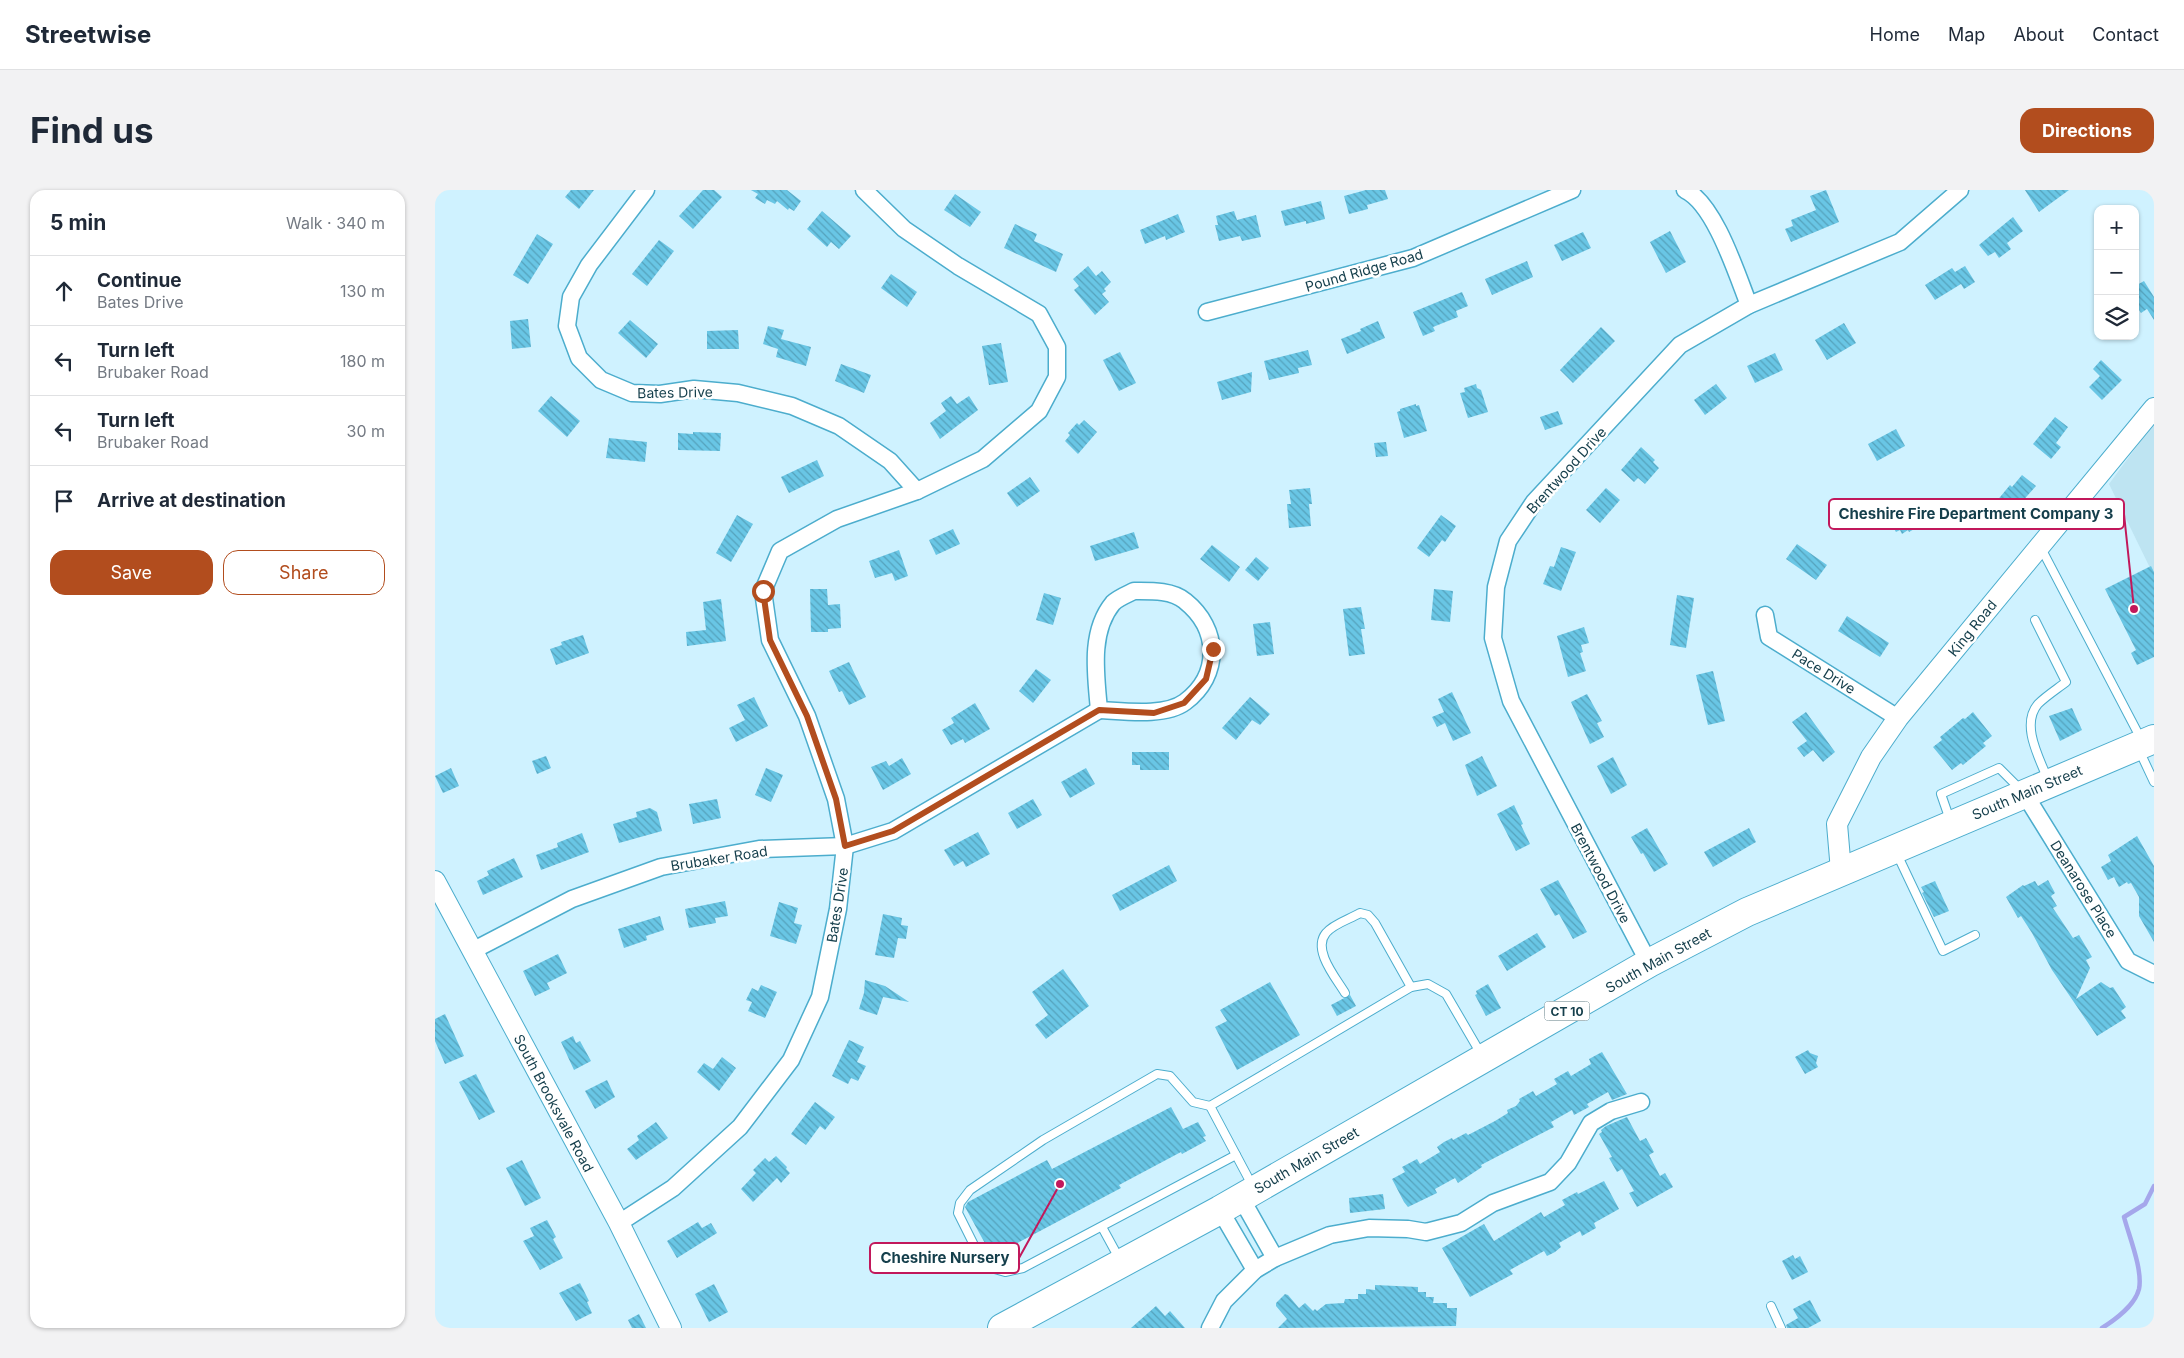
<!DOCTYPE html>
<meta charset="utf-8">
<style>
body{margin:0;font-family:Inter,sans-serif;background:#f2f2f3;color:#1f2937}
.controls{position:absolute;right:15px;top:15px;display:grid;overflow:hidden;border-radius:10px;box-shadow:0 1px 4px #0004}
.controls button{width:45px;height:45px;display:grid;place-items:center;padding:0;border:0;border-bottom:1px solid #e0e1e3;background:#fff;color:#1f2937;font:25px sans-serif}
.stop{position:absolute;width:15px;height:15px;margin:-11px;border:4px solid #b24d1e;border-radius:50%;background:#fff}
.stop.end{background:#b24d1e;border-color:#fff;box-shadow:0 1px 5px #0008}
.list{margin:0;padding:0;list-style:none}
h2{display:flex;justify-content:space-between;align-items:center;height:65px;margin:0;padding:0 20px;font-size:21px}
h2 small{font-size:16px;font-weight:400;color:#747a83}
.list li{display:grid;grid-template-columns:32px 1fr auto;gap:15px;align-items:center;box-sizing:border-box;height:70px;padding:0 20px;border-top:1px solid #e0e1e3}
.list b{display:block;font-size:19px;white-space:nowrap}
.list p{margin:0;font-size:16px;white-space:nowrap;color:#747a83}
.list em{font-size:16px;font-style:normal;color:#747a83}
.actions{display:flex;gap:10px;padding:15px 20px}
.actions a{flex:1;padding:11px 0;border:1px solid #b24d1e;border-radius:15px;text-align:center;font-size:18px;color:#b24d1e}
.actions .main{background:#b24d1e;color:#fff}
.icon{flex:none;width:28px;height:28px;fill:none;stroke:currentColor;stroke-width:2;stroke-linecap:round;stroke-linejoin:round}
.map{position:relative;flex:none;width:1719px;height:1138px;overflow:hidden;border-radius:15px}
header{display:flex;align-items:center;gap:30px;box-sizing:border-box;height:70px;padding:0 25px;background:#fff;border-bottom:1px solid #e0e1e3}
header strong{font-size:24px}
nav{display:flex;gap:28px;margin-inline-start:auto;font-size:18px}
.intro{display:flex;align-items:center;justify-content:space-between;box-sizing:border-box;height:120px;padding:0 30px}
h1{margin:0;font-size:35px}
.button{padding:12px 22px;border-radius:15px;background:#b24d1e;color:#fff;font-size:18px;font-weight:700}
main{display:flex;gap:30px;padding:0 30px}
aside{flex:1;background:#fff;border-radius:15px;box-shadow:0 1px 4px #0004}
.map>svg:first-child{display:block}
.built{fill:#bee4f2}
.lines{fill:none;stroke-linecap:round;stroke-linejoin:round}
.stream{stroke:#a5a7eb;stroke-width:4.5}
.building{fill:url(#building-back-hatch)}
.service-casing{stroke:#4cadcd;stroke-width:10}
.minor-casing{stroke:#4cadcd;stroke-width:19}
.tertiary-casing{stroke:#4cadcd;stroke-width:22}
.trunk-casing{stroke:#4cadcd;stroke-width:30}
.service{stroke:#fff;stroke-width:8}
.minor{stroke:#fff;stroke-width:16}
.tertiary{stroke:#fff;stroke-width:20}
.trunk{stroke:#fff;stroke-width:28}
.route{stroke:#b24d1e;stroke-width:6}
.labels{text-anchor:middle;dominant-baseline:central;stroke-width:5;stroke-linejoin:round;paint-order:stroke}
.shield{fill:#fff;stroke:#5a7881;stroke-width:1}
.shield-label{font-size:12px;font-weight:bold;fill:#143e4b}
.street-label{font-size:14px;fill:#143e4b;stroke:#fff}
.leader{fill:none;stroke:#c2185b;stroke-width:2}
.callout-dot{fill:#c2185b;stroke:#fff;stroke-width:2}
.callout{fill:#fff;stroke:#c2185b;stroke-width:2}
.callout-label{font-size:15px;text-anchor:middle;font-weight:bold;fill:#143e4b}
</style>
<header>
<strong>Streetwise</strong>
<nav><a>Home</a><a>Map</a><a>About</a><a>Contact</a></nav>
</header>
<div class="intro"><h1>Find us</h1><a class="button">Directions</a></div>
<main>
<aside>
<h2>5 min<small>Walk · 340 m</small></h2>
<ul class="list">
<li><svg class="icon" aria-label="ahead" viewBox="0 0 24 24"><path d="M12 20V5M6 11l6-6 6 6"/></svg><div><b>Continue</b><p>Bates Drive</p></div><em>130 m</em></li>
<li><svg class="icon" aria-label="left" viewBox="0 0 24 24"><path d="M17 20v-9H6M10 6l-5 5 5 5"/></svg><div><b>Turn left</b><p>Brubaker Road</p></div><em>180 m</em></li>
<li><svg class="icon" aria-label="left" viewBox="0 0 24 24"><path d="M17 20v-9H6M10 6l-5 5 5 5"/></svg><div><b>Turn left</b><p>Brubaker Road</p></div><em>30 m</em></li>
<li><svg class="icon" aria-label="arrive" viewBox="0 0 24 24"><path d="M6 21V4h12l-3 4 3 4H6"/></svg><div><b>Arrive at destination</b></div></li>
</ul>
<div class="actions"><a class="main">Save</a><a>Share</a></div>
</aside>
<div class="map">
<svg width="1719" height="1138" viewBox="0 0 1719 1138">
<defs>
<pattern id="building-back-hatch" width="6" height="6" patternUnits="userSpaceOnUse" patternTransform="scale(1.25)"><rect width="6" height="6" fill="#69c6e5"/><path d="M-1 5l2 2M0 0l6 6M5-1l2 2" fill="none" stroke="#55a2bc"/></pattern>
</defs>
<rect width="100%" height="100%" fill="#cff2ff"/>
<path class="built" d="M1719,233V386L1674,294Z"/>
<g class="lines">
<path class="stream" d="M1667,1138C1680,1130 1700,1115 1704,1099C1708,1080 1694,1046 1689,1027L1710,1014L1719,996"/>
</g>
<g class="building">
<path d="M136,0H159L144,19L130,7Z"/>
<path d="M268,0H279L287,7L258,39L244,26Z"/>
<path d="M316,0H352L366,11L359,21L354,18L353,20L342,11L340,14L332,10L330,14L320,8L323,4Z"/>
<path d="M931,0H950L953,9L932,15L933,19L914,24L909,6Z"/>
<path d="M1391,0L1404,32L1356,52L1350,39L1358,36L1356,30L1381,20L1375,6Z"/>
<path d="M1590,0H1634L1604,22Z"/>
<path d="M520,4L546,22L535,37L509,20Z"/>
<path d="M886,11L890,29L871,34V31L850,36L846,21Z"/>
<path d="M387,21L416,46L404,59L396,52L392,57L372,39Z"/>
<path d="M799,21L802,30L821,25L826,47L807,51L805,46L784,51L780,35H783L781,26Z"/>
<path d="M743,24L750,42L731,50L730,46L710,54L705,40Z"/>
<path d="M1578,27L1588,41L1572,53L1576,59L1564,68L1560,62L1553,66L1544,55Z"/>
<path d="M580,34L602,44L599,51L628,64L621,82L569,58Z"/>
<path d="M1235,41L1251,72L1231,83L1215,52Z"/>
<path d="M1148,42L1156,58L1127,71L1119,55Z"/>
<path d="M102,44L118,54L93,94L78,85Z"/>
<path d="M224,50L239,61L212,96L197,84Z"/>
<path d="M1092,71L1098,87L1057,105L1050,89Z"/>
<path d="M653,76L661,86L667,81L676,92L669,99L671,101L667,104L674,112L660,125L639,100L644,96L638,89Z"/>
<path d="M1530,76L1540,92L1529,99L1526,94L1500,110L1490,95L1517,78L1520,82Z"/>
<path d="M456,84L482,102L472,117L446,98Z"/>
<path d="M1709,91L1719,107V130L1712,119L1706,123L1700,114V96Z"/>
<path d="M1027,102L1033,116L1021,121L1023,127L998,137L1000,141L988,146L978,122Z"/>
<path d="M93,129L96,157L77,159L75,131Z"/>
<path d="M195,130L223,154L211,168L183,143Z"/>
<path d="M943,131L950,148L912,164L906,149L926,141L925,139Z"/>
<path d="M1409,133L1421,153L1392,170L1380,150Z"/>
<path d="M333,136L349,140L346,149L376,157L371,176L341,167L343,159L328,154Z"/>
<path d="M1166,137L1180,151L1138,193L1125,180Z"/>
<path d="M303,140L304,159H272V141Z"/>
<path d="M566,153L573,192L554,195L547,156Z"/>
<path d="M873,160L877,175L863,178L864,183L834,190L829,171Z"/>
<path d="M685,162L701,193L684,201L668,170Z"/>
<path d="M1340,163L1348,180L1320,193L1312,176Z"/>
<path d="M1666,170L1687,190L1667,210L1654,197L1665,186L1658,179Z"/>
<path d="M406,174L436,185L429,203L400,191Z"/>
<path d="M817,182L816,202L787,210L782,192Z"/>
<path d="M1041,194L1042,198L1046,200L1053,222L1033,228L1025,203L1030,202L1029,198Z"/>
<path d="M1281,194L1292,208L1270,225L1259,210Z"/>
<path d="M116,206L145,231L132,247L103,221Z"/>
<path d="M516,206L522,214L534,206L543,220L505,249L495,233L511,221L506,213Z"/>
<path d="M981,214V216L984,215L992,241L969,248L962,222L965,221V219Z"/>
<path d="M1123,221L1128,234L1110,240L1105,227Z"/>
<path d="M1620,227L1633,237L1621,253L1626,257L1616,269L1598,254Z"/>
<path d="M649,230L662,242L643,264L630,251L635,245L633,243L642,233L644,235Z"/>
<path d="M1461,239L1470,256L1442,271L1433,254Z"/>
<path d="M258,242L286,243L285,261L243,260V243L258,244Z"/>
<path d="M174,248L212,252L210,272L171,268Z"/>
<path d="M951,252L953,266L941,267L939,253Z"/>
<path d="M1206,257L1220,270L1218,272L1224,278L1210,294L1203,288L1199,292L1186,280Z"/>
<path d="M382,270L389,286L354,303L346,287Z"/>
<path d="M1587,285L1601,296L1576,324L1570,319L1565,325L1556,318L1575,295L1577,297Z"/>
<path d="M595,287L605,301L582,317L572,303Z"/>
<path d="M875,298L877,314H874L876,336L854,338L852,314H856L854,300Z"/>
<path d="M1171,298L1185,310L1165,333L1151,320Z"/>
<path d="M1488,315L1494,326L1488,330L1490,333L1474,342L1473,340L1467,344L1465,340L1461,342L1455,332Z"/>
<path d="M302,325L318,334L296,372L281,363Z"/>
<path d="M1006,325L1021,336L1010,352L1007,350L994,367L982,358Z"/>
<path d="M518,339L525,354L501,365L494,350Z"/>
<path d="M699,342L704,358L660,371L655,356Z"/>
<path d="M1362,354L1392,375L1381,390L1351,369Z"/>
<path d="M777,355L805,377L794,392L765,369Z"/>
<path d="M1126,357L1141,362L1126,401L1108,394L1115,376L1119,377Z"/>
<path d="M464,360L473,386L460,391L457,383L440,388L434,371Z"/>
<path d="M821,367L834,378L823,391L810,380Z"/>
<path d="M1716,376L1719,382V467L1702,475L1696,463L1701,460L1670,399Z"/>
<path d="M375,399H392L393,415L405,414L406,438L393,439V442H376Z"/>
<path d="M999,399L1018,401L1015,432L996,430Z"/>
<path d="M609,403L626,408L618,435L601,430Z"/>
<path d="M1242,405L1259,408L1251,458L1235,455Z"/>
<path d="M286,409L291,451L252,456L251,442L271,440L268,412Z"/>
<path d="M926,417L930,439H926L930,464L914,466L908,419Z"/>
<path d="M1412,426L1454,453L1445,467L1403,441Z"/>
<path d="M835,432L839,464L822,466L818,434Z"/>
<path d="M1149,437L1154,453L1146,455L1148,462L1145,463L1151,481L1133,487L1122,446Z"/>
<path d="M148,445L154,463L121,475L115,459L127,455L126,452Z"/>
<path d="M414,472L431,507L414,515L407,501L404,502L394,481Z"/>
<path d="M601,479L616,490L598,513L584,501Z"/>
<path d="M1278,481L1290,531L1273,535L1261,485Z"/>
<path d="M1017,502L1036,543L1018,551L1010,533L1002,537L997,527L1009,522L1003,509Z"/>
<path d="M1152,504L1167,531L1162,533L1169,547L1155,554L1136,512Z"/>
<path d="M319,507L333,536L301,552L294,538L310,530L302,515Z"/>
<path d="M815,507L835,524L825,535L817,530L801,550L787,538Z"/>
<path d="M540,513L555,539L530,553L528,549L516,555L507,540L519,533L516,528Z"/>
<path d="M1637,518L1647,540L1625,551L1614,526Z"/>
<path d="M1371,522L1400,562L1388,572L1378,560L1369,567L1362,558L1372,551L1357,532Z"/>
<path d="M1538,522L1557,546L1548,553L1551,556L1528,575L1526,573L1517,580L1498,557L1507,550L1505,547L1528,528L1530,529Z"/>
<path d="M697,562H734V580H705V575H697Z"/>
<path d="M111,566L116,578L102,584L97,571Z"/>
<path d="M1047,566L1062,596L1042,606L1030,575Z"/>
<path d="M1178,567L1192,595L1176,604L1162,576Z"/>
<path d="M467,568L476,584L448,600L436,577L451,571L454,576Z"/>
<path d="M16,578L24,596L8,603L0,586Z"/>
<path d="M331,578L348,585L336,612L320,605Z"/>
<path d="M651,578L660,594L635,608L626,592Z"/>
<path d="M282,609L286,628L258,634L254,614Z"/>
<path d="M598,609L607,625L582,639L573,623Z"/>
<path d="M1079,615L1088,634L1086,635L1095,654L1081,661L1062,624Z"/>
<path d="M215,618L222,622L227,641L184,653L178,634L202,627L201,622Z"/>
<path d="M1212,638L1233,674L1219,682L1208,663L1206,664L1196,647Z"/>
<path d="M1314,638L1321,652L1278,677L1269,662Z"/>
<path d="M543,642L555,664L531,677L528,671L519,676L509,660Z"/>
<path d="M147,643L154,662L106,680L101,665L123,657L122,653Z"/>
<path d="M1702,646L1719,676V752L1704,726V707L1696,693L1693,694L1692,692L1684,697L1679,687L1673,690L1666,677L1676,671L1673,665Z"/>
<path d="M79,668L88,687L48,705L42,691L54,685L52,681Z"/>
<path d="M734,675L742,691L685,721L677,705Z"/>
<path d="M1123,690L1152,742L1138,749L1124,724L1120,726L1105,699Z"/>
<path d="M1613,690L1620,703L1616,706L1622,716L1618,718L1638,748L1644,745L1657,767L1651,770L1655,778L1641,809L1666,792L1675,798L1678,797L1691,817L1686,821L1691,828L1662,846L1617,780L1597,743L1586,726L1583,728L1571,707L1588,695L1589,696L1600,691L1603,696Z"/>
<path d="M1500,691L1514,721L1499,727L1487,703L1489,702L1486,697Z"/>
<path d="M290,711L293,726L280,728L281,733L254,738L250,719Z"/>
<path d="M344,712L363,718L359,733L367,735L361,754L335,746Z"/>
<path d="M448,724L467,728L466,735L473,736L471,749L463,748L459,768L440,765Z"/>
<path d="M225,726L229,740L211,746L212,750L189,758L183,739Z"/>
<path d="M1102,743L1111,757L1072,781L1063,766Z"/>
<path d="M123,764L132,783L112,793L115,799L100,806L88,781Z"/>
<path d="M628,779L654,816L611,849L600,835L613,825L597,802Z"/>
<path d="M430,790L450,796L474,812L448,807L442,825L424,819L429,803Z"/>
<path d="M835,792L865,845L802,880L780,837L792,831L785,820Z"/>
<path d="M1053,794L1066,818L1051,826L1040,805L1042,804L1041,801Z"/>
<path d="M326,795L342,802L330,828L313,821L317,812L311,810L317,798L323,801Z"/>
<path d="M915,805L921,816L902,826L896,815Z"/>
<path d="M10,824L29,866L10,874L0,851V829Z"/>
<path d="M138,846L141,853L145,851L156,871L139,880L126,852Z"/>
<path d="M414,850L429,857L422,872L431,876L423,891L416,888L413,894L397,886Z"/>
<path d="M1373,860L1375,863L1383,866L1381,873L1383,877L1370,884L1360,867Z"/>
<path d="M1167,862L1192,904L1177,910L1173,902L1152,914L1154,917L1139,925L1137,920L1116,932L1119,937L1046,975L1047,977L1023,993L1020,988L1000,999L1002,1003L973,1017L969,1012L957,989L970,982L967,977L982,969L985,974L1005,962L1002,957L1009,952L1017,948L1018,950L1031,943L1033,945L1060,931L1073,923L1072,920L1081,916L1085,911L1084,909L1098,901L1101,906L1122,894L1119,889L1133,881L1136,886L1156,874L1154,869Z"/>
<path d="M287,867L301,878L284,901L262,882L269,873L278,879Z"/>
<path d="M41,884L60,922L44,930L24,892Z"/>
<path d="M172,890L180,907L160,919L150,901Z"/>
<path d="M380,912L400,927L390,940L385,936L371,955L356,944Z"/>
<path d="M736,917L748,939L763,932L771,946L768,947L771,951L747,964L746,962L684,995L686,998L560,1065L555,1056L552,1057L530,1017L533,1012L612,970L617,979Z"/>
<path d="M1192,927L1205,951L1211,948L1219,962L1214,965L1225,986L1230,983L1238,997L1202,1017L1194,1003L1199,1001L1187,979L1182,982L1174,968L1177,967L1164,944L1167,942L1166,940L1171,936Z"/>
<path d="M221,932L233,948L201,970L192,959L204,950L202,946Z"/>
<path d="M341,966L352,977L351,979L355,983L346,993L342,988L318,1012L306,999L321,983L318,980L330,968L334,972Z"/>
<path d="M87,970L106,1008L90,1016L71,978Z"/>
<path d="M1169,991L1184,1019L1159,1033L1161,1038L1147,1046L1145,1041L1124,1053L1126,1057L1120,1062L1112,1066L1109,1061L1075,1080L1078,1084L1035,1107L1007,1058L1049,1034L1059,1051L1106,1022L1109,1027L1130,1015L1127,1010L1142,1002L1143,1004Z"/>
<path d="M948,1004L950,1019L915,1023L914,1008Z"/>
<path d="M112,1030L121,1047L118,1049L128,1068L105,1080L88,1051L99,1046L95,1038Z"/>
<path d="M263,1032L267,1038L276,1033L282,1043L242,1068L232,1051Z"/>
<path d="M1358,1065L1360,1069L1365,1066L1373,1082L1357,1090L1347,1071Z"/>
<path d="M145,1093L154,1111L152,1112L157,1123L141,1131L124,1103Z"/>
<path d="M279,1094L293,1122L274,1132L260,1104Z"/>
<path d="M940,1095L983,1097V1102H991V1107H999L998,1113H1012V1118H1022L1021,1136L843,1138L852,1129L841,1116V1113L850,1104L853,1105L864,1118L870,1113L878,1121L880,1119L882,1121L891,1114L909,1113L910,1109H923V1104H931V1099L940,1100Z"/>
<path d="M1375,1110L1386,1131L1373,1138H1352L1351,1135L1363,1128L1358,1119Z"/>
<path d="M721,1116L730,1126L735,1121L750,1138H696Z"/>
<path d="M204,1124L211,1138H197L193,1130Z"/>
</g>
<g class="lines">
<defs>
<g id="service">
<path d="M1606,358L1706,549"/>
<path d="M1600,430L1631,492C1622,499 1611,506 1603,514C1585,535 1605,569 1613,590"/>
<path d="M1704,560L1719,592"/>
<path d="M1515,630L1506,604L1564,578L1587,601"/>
<path d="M1462,664L1508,761L1540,745"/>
<path d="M910,803C901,788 877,760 891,743C898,734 915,729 925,723L933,725L940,733L976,797"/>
<path d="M775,916L758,912L735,886L722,884L608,950L535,1000L525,1013L523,1023L546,1069L556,1078L570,1082L588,1078L801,965"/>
<path d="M817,995L775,916L976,797L993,794L1011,804L1046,864"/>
<path d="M667,1037L685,1070"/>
<path d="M1336,1116L1346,1138"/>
</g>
<g id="minor">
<path d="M211,0L154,75L136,107L132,136L144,168L166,190L197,203L225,204L259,199L303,203L357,216L404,236L455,271L482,301"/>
<path d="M1250,0C1280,14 1302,85 1314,115"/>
<path d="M772,122L978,68L1137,0"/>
<path d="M699,401C715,401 737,400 750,411C785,439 786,485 750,512C730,527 688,521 664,520C661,485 654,442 678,413C683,408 693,404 699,401Z"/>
<path d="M1330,425L1334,447L1463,528"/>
<path d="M1589,603L1693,771L1719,784"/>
<path d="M37,761L137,709L226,677L324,659L410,656L458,641L664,520"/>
<path d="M1214,773L1076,511L1058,448L1061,397L1073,351L1099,312L1245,155L1314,115L1465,52L1525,0"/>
<path d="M806,1008L840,1068"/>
<path d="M785,1020L820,1080"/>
<path d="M184,1033L238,998L305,937L356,870L385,807L403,719L410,656L401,609L372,526L335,450L328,401L345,361L402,329L482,301L548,269L604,221L622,187V157L604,124L523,76L469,39L429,0"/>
<path d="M775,1138L789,1111L820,1080L840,1068L895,1045L934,1038L973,1039L991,1042L1026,1033L1058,1013L1115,992L1133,973L1156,933L1176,921L1206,912"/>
</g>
<g id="tertiary">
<path d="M1406,681L1402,634L1436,567L1463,528L1719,218"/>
<path d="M0,691L184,1033L236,1138"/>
</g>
<path id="trunk" d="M567,1138L785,1020L1214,773L1312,722L1719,549"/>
</defs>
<use href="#service" class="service-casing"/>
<use href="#minor" class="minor-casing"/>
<use href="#tertiary" class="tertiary-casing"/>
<use href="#trunk" class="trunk-casing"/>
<use href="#service" class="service"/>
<use href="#minor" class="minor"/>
<use href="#tertiary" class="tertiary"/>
<use href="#trunk" class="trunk"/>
</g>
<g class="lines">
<path class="route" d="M328,401L335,450L372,526L401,609L410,656L458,641L664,520L719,523L749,513L771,489L778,459"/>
</g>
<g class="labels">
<rect class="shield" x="1109.5" y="811.5" width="45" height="19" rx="4"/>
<g class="shield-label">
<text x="1132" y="821">CT 10</text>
</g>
<g class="street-label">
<text transform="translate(929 80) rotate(-16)">Pound Ridge Road</text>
<text transform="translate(240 202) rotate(-1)">Bates Drive</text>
<text transform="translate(1131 280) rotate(-48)">Brentwood Drive</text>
<text transform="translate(1537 438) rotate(-51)">King Road</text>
<text transform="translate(1389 481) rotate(32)">Pace Drive</text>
<text transform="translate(1592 602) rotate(-23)">South Main Street</text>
<text transform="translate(284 668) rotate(-9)">Brubaker Road</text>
<text transform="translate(1166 683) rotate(62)">Brentwood Drive</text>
<text transform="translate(1649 699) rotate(58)">Deanarose Place</text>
<text transform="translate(402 715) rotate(-81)">Bates Drive</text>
<text transform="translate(1223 770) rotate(-29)">South Main Street</text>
<text transform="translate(119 913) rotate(62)">South Brooksvale Road</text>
<text transform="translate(871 970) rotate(-30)">South Main Street</text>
</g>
</g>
<path class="leader" d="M1699 419L1689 324M625 994L584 1068"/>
<g class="callout-dot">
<circle cx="1699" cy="419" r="5"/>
<circle cx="625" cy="994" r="5"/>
</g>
<g class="callout">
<rect x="1394" y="309" width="295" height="30" rx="5"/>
<rect x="435" y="1053" width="149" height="30" rx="5"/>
</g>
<g class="callout-label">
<text x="1541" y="329">Cheshire Fire Department Company 3</text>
<text x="510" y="1073">Cheshire Nursery</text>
</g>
</svg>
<div class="controls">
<button>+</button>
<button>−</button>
<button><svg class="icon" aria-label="layers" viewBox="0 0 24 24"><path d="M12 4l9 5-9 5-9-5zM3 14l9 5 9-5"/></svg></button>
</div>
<div class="stop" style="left:328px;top:401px"></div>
<div class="stop end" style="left:778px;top:459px"></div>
</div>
</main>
